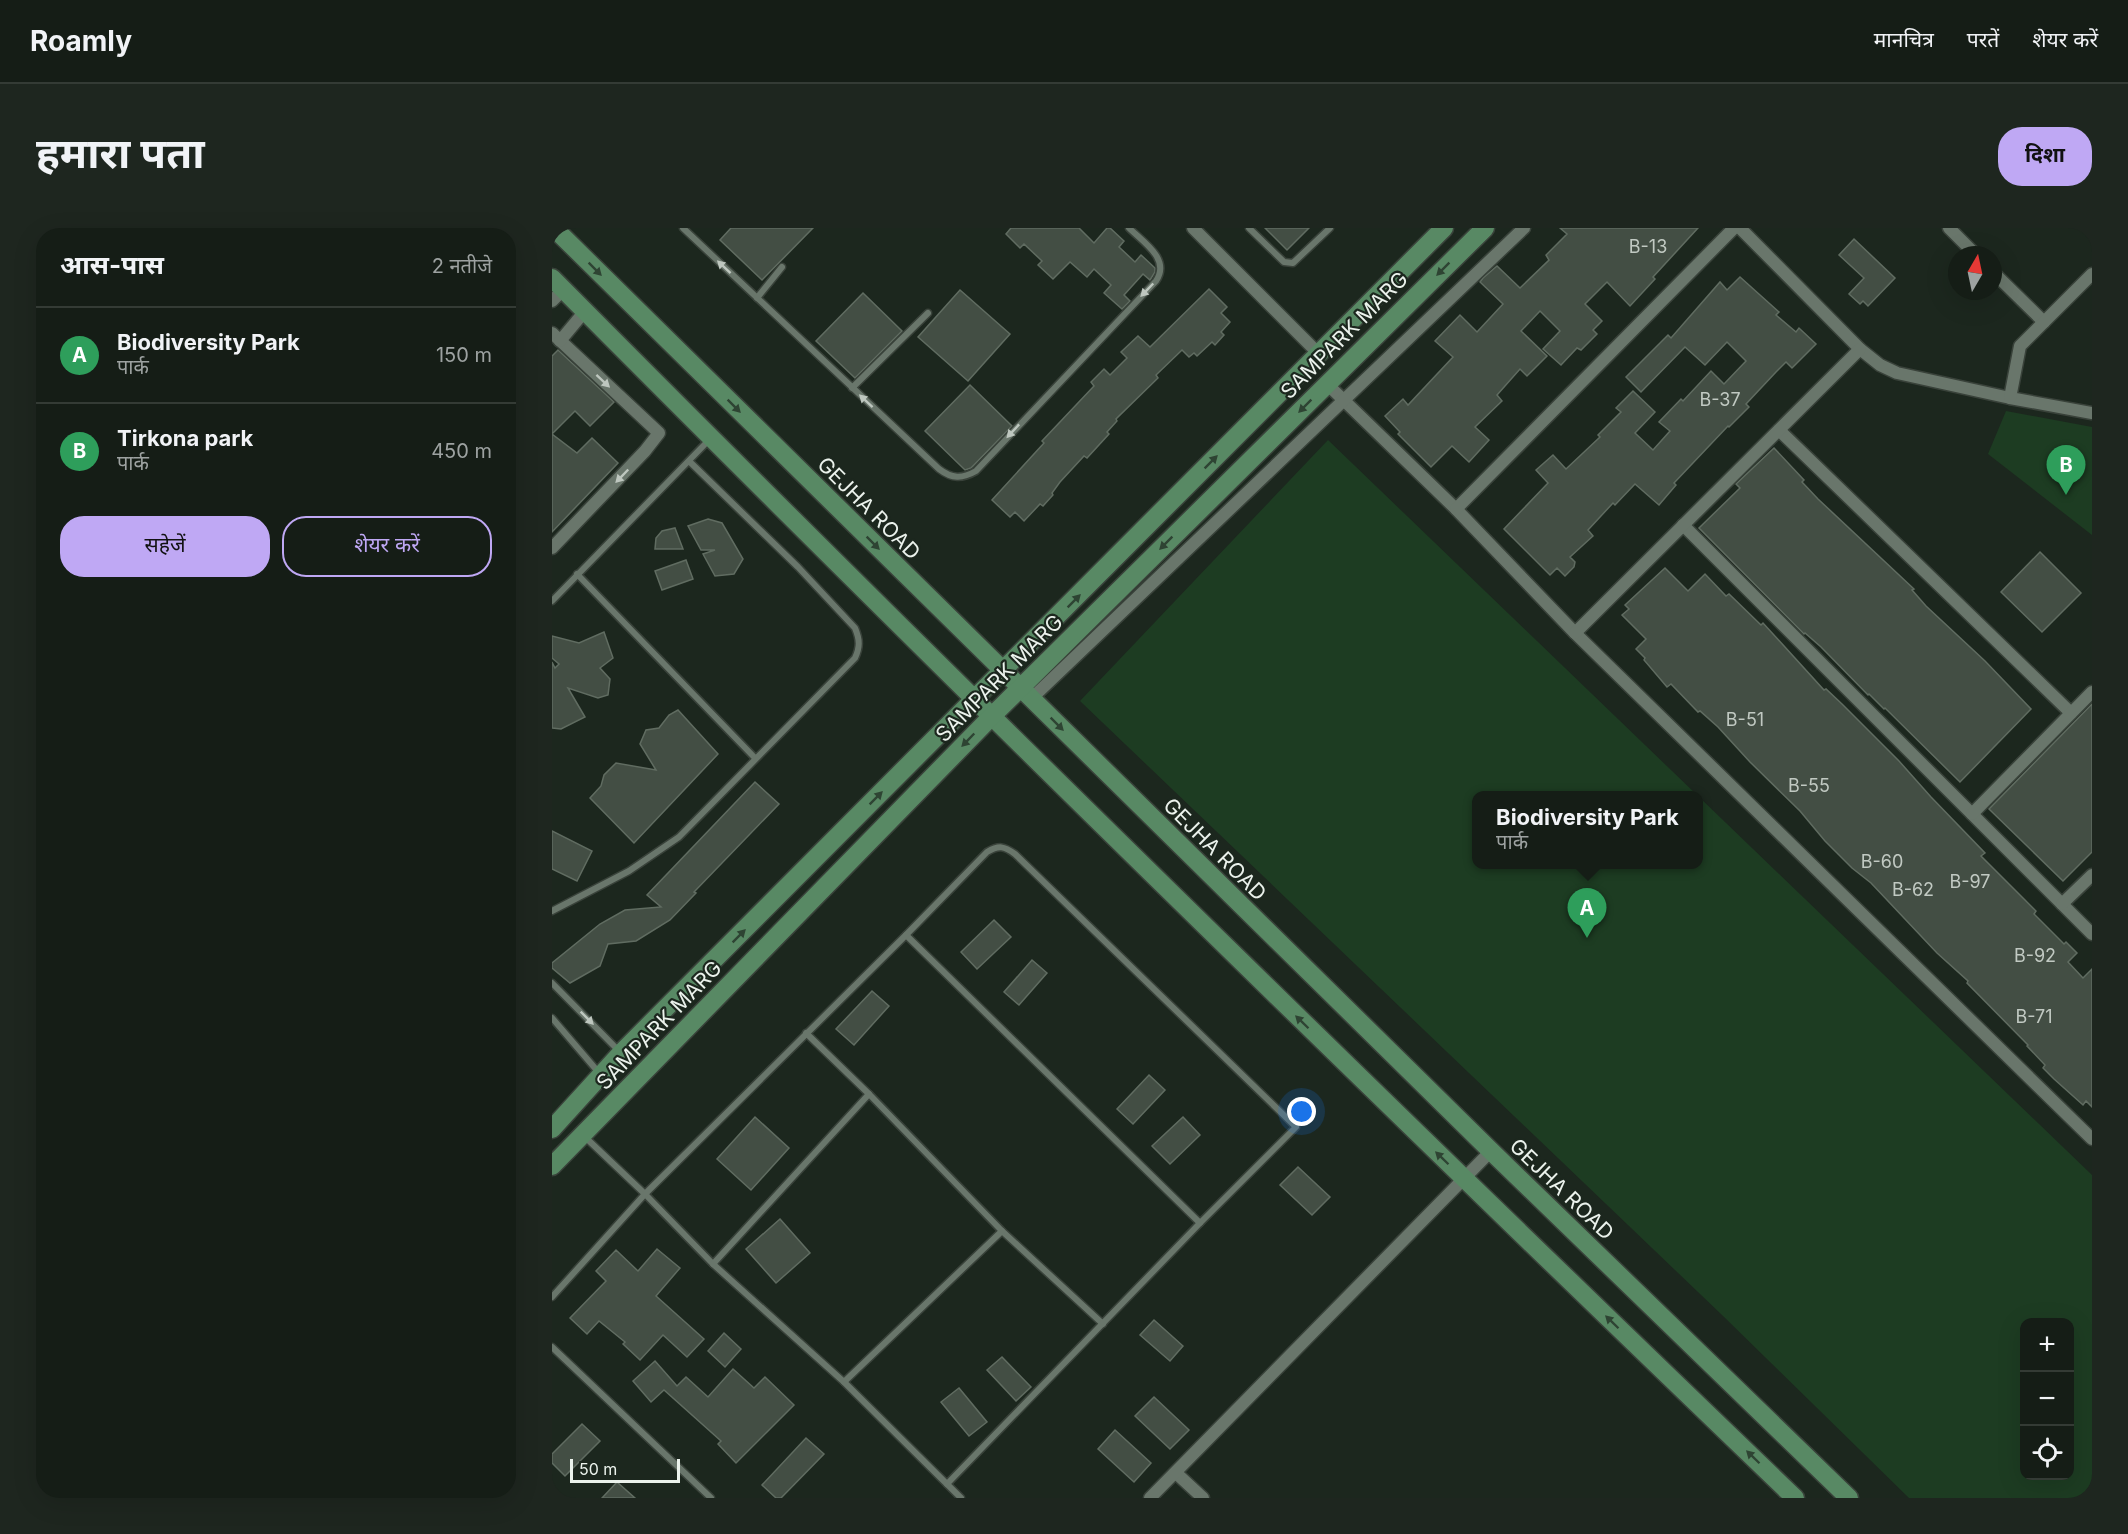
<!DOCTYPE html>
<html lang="hi">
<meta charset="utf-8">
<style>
body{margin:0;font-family:Inter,"Noto Sans Devanagari",sans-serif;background:#1e261f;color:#f1f3f6}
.controls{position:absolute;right:18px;bottom:18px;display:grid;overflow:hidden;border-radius:12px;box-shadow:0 6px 24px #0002}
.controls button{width:54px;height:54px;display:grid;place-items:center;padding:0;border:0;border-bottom:2px solid #343b35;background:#151d16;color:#f1f3f6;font:30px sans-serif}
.compass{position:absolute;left:1396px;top:18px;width:54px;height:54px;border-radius:50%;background:#151d16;box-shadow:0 6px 24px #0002;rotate:9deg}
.scale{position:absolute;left:18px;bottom:15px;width:110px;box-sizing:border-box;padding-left:6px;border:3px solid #ebf2ec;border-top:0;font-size:16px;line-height:21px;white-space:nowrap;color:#ebf2ec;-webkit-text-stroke:4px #1c271e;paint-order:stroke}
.you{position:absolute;left:750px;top:884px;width:21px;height:21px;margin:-15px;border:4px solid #fff;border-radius:50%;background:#1a73e8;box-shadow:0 0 0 9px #1a73e833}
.badge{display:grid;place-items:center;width:39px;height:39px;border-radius:50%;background:#bfa8f4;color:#fff;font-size:20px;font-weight:700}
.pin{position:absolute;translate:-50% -50px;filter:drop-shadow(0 2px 3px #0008)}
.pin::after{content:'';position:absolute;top:32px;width:21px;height:18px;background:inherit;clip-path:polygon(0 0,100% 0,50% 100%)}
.popup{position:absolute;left:920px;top:563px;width:231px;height:78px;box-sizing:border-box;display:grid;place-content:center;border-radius:12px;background:#151d16;filter:drop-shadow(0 2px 4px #0005);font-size:20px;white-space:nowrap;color:#9da2a1}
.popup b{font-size:22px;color:#f1f3f6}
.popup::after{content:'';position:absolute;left:50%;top:100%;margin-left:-12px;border:12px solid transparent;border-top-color:#151d16}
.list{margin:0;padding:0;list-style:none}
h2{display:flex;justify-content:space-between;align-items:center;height:78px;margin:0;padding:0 24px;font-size:26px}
h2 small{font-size:20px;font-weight:400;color:#9da2a1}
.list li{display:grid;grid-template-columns:39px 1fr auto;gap:18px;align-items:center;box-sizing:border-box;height:96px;padding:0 24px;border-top:2px solid #343b35}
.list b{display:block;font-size:22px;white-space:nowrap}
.list p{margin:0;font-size:20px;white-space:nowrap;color:#9da2a1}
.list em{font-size:20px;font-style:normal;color:#9da2a1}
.actions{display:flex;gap:12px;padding:18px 24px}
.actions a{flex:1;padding:14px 0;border:2px solid #bfa8f4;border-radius:24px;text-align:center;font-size:21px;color:#bfa8f4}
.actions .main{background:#bfa8f4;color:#111}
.icon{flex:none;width:33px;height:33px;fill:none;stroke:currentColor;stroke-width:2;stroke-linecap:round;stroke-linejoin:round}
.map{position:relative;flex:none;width:1540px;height:1270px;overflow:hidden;border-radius:24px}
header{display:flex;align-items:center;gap:36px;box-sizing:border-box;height:84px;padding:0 30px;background:#151d16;border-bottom:2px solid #343b35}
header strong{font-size:28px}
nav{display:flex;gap:33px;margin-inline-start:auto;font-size:21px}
.intro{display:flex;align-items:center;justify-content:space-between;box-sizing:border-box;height:144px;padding:0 36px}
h1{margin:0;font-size:42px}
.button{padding:15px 27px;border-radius:24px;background:#bfa8f4;color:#111;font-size:21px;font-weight:700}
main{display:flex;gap:36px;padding:0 36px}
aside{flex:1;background:#151d16;border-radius:24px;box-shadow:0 6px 24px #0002}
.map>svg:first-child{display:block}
.green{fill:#1d3c22;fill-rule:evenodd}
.building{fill:#434e44;stroke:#606c61;stroke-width:1.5}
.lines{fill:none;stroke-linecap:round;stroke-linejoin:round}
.lane-casing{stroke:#39423a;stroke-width:9}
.street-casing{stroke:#39423a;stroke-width:15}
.secondary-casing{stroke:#39423a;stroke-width:21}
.lane{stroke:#69766b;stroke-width:6}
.street{stroke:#69766b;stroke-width:12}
.secondary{stroke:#588964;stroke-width:18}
.oneway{fill:#bec7bf}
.oneway2{fill:#2e4433}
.labels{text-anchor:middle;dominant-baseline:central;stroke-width:4.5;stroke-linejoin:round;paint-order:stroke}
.number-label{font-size:18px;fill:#c1c9c2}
.street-label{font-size:21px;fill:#ebf2ec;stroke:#1c271e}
</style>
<header>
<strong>Roamly</strong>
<nav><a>मानचित्र</a><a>परतें</a><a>शेयर करें</a></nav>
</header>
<div class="intro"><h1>हमारा पता</h1><a class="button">दिशा</a></div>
<main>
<aside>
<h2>आस-पास<small>2 नतीजे</small></h2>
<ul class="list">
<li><span class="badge" style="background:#2e9e5b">A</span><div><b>Biodiversity Park</b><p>पार्क</p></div><em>150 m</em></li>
<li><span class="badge" style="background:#2e9e5b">B</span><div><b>Tirkona park</b><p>पार्क</p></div><em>450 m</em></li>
</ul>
<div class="actions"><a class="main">सहेजें</a><a>शेयर करें</a></div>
</aside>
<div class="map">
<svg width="1540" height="1270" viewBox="0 0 1540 1270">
<rect width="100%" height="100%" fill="#1c271e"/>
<g class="green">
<path d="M1454,183L1540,199V307L1436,226Z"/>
<path d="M776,212L1146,568H924V636H1146V568L1540,947V1270H1357L1169,1086L528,473ZM1472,1094H1518V1248H1472Z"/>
</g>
<g class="building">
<path d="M179,0H261L210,52L168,12Z"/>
<path d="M459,0H527L542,15L555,0H558L572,13L567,19L583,34L589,27L603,40V44L598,52L591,46L572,67L578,73L570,81L552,65L559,57L542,41L535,49L518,34L501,51L486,37L490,33L472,16L468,20L454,6Z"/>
<path d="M713,0H757L735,22Z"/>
<path d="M1008,0H1146L1101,49L1103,51L1078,78L1055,54L1033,76L1050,93L1041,102L1045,106L1029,122L1025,120L1009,137L991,121L1008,103L988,83L969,103L995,128L975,148L968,141L945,167L950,173L923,199L937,212L917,234L900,218L879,239L846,206L848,204L833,188L851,171L856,177L901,129L883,113L908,87L925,104L951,76L928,54L931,50L945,38L968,60L997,32L994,27L1015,6Z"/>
<path d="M1302,11L1343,50L1316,78L1311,73L1308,76L1297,66L1312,50L1287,27Z"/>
<path d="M1188,49L1227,84L1224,87L1244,104L1247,100L1264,116L1240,140L1234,134L1224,144L1194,176L1197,179L1177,199L1176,198L1122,255L1124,257L1107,277L1083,256L1063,277L1061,275L1036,302L1041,308L1018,329L1023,334L1022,339L1013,348L1005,340L998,347L952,301L996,255L984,242L1001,227L1014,241L1048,209L1046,207L1069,184L1064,180L1081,163L1103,184L1083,205L1101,222L1118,203L1107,194L1129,171L1131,173L1159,143L1172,156L1194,133L1175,114L1153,137L1133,119L1089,164L1074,149L1116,107L1119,110L1168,54L1175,62Z"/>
<path d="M657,61L675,79L669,85L678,94L669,104L672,107L663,117L660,114L645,128L642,125L637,129L630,122L604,147L606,150L564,191L565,193L555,204L557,206L535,230L532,228L508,254L500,265L501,267L491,278L488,276L472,293L463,284L458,289L440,272L492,215L490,213L542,158L539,154L552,141L558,147L575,130L569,124L586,108L598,119Z"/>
<path d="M408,62L458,106L416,153L366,109Z"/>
<path d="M311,65L350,103L303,150L264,113Z"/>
<path d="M6,122L62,174L38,198L23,183L0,206V128Z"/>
<path d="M418,157L460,198L419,240L413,242L373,203Z"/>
<path d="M0,206L25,225L40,210L66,235L0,304Z"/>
<path d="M1222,220L1252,252L1250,254L1266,271L1362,361L1360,362L1374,378L1433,433L1479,481L1408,554L1333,480L1332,481L1317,466L1316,467L1269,419L1253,405L1252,406L1147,300L1188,260L1184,256Z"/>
<path d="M156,291L170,295L191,331L182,346L163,348L151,326L163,322H149L136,298Z"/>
<path d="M123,300L131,321H103L104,310L110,303Z"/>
<path d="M1488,324L1529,365L1490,404L1449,364Z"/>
<path d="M134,332L141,351L110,362L103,343Z"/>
<path d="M1113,340L1136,363L1153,346L1174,368L1177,366L1209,397L1211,395L1272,462L1274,461L1290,476L1347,533L1379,569L1433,625L1429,628L1484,683L1482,686L1512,716L1514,714L1525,725L1516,734L1531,750L1540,741V879L1534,873L1531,877L1502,851L1491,840L1493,837L1475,818L1476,817L1415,755L1416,753L1385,725L1319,655L1300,640L1273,613L1248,583L1198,534L1166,499L1148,483L1146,484L1119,456L1115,459L1092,432L1093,430L1084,421L1094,411L1070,387L1077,381L1073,377Z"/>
<path d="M52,404L61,430L48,440L58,451L56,467L46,470L16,460L33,489L9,501L0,500V434L3,440L7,436L0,430V408L27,415Z"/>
<path d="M1540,476V624L1511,653L1437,581Z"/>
<path d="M126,482L166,526L82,615L38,570L49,558L52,547L64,535L104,542L88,516L94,502L107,500L117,487Z"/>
<path d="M203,554L227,576L142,664L144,665L118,692L84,713L56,716L48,738L18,755L0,740V735L48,696L73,682L109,679L95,667Z"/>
<path d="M0,603L40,623L25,653L0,641Z"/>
<path d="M442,692L459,709L425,741L409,724Z"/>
<path d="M480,732L495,745L467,777L452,764Z"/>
<path d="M320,763L337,778L302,817L284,801Z"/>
<path d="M597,847L613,862L581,896L565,881Z"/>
<path d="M203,889L237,920L199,962L165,931Z"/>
<path d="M631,889L648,907L618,936L600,918Z"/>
<path d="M746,939L778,969L760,987L728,957Z"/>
<path d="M228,991L258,1025L224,1055L194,1021Z"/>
<path d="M105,1021L128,1040L104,1068L152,1111L135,1129L111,1107L88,1132L71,1116L73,1114L47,1093L35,1106L18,1090L54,1053L44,1043L64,1022L86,1043Z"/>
<path d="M602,1092L631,1118L618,1133L588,1107Z"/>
<path d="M172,1105L189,1121L173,1139L156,1123Z"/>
<path d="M450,1129L479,1159L464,1173L435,1142Z"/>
<path d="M103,1133L125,1158L134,1149L156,1169L181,1141L202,1160L213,1149L242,1177L184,1235L166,1216L169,1213L112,1162L99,1174L81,1153Z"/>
<path d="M407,1160L435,1194L417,1208L389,1174Z"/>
<path d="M602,1169L637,1202L618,1221L583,1188Z"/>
<path d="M30,1196L48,1213L13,1248L0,1235V1226Z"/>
<path d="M563,1202L599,1235L582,1254L546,1221Z"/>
<path d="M254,1210L272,1226L229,1270H224L210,1257Z"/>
<path d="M65,1254L83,1270H50Z"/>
</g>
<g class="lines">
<defs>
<g id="lane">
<path d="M131,0L387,241C400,251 410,251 424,243L604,53C619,31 591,14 577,0"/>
<path d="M697,0L732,34L741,35L778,0"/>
<path d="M205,70L230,39"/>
<path d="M300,160L376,85"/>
<path d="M25,346L203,530"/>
<path d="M0,373L157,212"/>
<path d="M0,683L77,643L127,609L303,430C308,419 308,412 303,400L246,339L138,234"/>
<path d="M354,707L648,995"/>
<path d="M0,755L67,823"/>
<path d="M0,790L48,846"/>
<path d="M254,805L317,866L450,1003L551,1096"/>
<path d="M33,909L93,966L161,1036L292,1154L409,1270"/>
<path d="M161,1036L317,866"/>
<path d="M0,1069L93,966L354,707L435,624C447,617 452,618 463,626L744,899L648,995L395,1256"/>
<path d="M0,1119L159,1270"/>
<path d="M292,1154L450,1003"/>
</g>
<g id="street">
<path d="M641,0L767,126"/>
<path d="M1188,0L1308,121L1328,137L1345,145L1458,170L1540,185"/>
<path d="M1397,0L1424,27"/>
<path d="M1441,44L1492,94"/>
<path d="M0,73L11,62"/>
<path d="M0,105L107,205L93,223L0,320"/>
<path d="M8,113L33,83"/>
<path d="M775,156L904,281L1023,405L1540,911"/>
<path d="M1458,170L1468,118L1540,46"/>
<path d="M1227,202L1519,485"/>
<path d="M904,281L1182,0"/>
<path d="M1131,297L1540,706"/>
<path d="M1023,405L1308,121"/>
<path d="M479,471L972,0"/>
<path d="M1420,586L1540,464"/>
<path d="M1510,676L1540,647"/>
<path d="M624,1245L651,1270"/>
<path d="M598,1270L939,923"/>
</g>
<g id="secondary">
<path d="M2,0L939,923L1297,1270"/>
<path d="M0,50C409,462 825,868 1243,1270"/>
<path d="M0,901L69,825L892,0"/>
<path d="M0,938L439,489L933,0"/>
</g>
</defs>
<use href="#lane" class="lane-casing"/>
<use href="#street" class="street-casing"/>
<use href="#secondary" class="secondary-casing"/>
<use href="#lane" class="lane"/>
<use href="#street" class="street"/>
<use href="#secondary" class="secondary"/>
</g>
<defs><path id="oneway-solid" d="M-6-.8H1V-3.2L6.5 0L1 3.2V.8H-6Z" transform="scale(1.5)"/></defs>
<g class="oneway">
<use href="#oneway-solid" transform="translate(172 39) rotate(-137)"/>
<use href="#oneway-solid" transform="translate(595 62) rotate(134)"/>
<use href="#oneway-solid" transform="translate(51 153) rotate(43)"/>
<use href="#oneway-solid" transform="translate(314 173) rotate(-137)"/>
<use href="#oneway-solid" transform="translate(461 203) rotate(133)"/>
<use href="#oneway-solid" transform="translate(70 248) rotate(134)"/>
<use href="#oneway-solid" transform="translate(35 790) rotate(45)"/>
</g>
<g class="oneway2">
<use href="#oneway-solid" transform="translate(43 41) rotate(45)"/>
<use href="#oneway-solid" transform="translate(891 41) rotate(135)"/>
<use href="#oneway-solid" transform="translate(182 178) rotate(45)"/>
<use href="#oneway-solid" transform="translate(753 178) rotate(135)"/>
<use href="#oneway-solid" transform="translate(659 234) rotate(-45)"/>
<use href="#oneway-solid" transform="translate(321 315) rotate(45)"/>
<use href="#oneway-solid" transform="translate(614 315) rotate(135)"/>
<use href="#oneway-solid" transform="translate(522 373) rotate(-45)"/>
<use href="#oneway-solid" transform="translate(505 496) rotate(45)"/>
<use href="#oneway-solid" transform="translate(416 512) rotate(134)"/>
<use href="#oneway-solid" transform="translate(324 570) rotate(-45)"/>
<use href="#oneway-solid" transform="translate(187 708) rotate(-45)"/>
<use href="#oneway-solid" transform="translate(750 794) rotate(-136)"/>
<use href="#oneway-solid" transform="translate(890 930) rotate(-136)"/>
<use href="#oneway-solid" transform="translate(1060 1094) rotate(-136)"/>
<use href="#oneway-solid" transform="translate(1201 1229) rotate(-136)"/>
</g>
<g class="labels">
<g class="number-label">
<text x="1096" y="18">B-13</text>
<text x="1168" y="171">B-37</text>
<text x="1193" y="491">B-51</text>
<text x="1257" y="557">B-55</text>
<text x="1330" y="633">B-60</text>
<text x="1418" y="653">B-97</text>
<text x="1361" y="661">B-62</text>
<text x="1483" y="727">B-92</text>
<text x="1482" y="788">B-71</text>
</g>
<g class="street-label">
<text transform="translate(792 107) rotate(-45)">SAMPARK MARG</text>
<text transform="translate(317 280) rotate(45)">GEJHA ROAD</text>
<text transform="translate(447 450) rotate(-45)">SAMPARK MARG</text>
<text transform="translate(663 621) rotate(45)">GEJHA ROAD</text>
<text transform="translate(107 797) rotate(-46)">SAMPARK MARG</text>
<text transform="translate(1010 961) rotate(44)">GEJHA ROAD</text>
</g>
</g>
</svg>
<div class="controls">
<button>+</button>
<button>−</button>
<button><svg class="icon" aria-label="locate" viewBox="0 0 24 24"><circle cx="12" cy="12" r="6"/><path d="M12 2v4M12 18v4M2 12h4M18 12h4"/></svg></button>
</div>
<svg class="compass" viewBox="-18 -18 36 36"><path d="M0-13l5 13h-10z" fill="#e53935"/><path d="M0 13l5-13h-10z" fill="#9da2a1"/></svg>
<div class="scale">50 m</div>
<div class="you"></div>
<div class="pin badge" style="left:1035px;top:710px;background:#2e9e5b">A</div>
<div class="popup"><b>Biodiversity Park</b>पार्क</div>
<div class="pin badge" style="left:1514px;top:267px;background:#2e9e5b">B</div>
</div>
</main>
